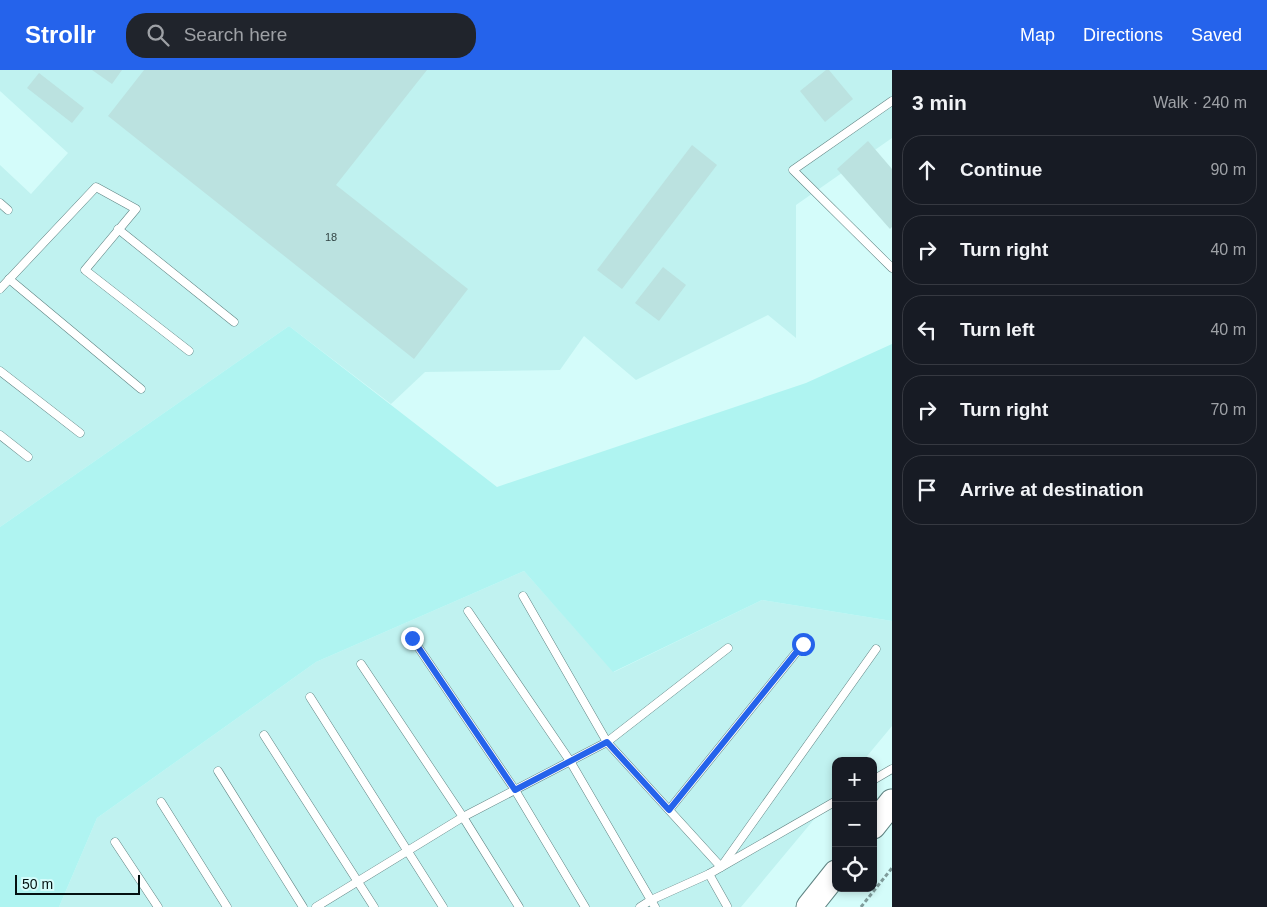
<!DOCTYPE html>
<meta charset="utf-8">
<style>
body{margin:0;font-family:Arial,sans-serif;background:#20242c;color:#f1f3f6}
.controls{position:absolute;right:15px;bottom:15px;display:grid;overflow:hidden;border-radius:10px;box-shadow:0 2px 8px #0003}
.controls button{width:45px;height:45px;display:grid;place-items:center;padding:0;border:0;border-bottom:1px solid #363941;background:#171b24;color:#f1f3f6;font:25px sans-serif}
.scale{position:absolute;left:15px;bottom:12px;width:125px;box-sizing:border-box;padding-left:5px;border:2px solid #041111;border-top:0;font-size:14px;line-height:18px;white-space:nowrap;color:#041111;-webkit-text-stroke:4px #d4fcfa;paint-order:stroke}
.stop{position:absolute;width:15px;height:15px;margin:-11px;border:4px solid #2563eb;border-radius:50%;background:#fff}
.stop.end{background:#2563eb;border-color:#fff;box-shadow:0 1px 5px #0008}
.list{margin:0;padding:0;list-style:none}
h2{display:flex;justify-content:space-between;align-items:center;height:65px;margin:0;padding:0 20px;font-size:21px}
h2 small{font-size:16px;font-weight:400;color:#9ea1a6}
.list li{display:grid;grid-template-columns:32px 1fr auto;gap:15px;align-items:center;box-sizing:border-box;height:70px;margin:0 10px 10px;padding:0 10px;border:1px solid #363941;border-radius:20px}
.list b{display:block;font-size:19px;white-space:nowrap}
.list em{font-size:16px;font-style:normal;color:#9ea1a6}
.icon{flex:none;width:28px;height:28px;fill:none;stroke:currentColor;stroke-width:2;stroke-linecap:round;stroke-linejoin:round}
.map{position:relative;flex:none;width:892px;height:837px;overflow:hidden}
header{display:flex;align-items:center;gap:30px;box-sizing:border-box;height:70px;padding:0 25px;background:#2563eb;color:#fff}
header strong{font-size:24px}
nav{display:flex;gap:28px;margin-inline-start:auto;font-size:18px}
.search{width:350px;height:45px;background:#20242c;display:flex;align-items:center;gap:12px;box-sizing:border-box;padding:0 18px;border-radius:20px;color:#9ea1a6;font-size:19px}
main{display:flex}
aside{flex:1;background:#171b24}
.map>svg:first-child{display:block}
.built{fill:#c0f2f0}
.green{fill:#aff4f1}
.building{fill:#bbe2e0}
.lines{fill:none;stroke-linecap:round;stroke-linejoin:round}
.lane-casing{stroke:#608483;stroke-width:9}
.primary-casing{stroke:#608483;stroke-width:27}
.path{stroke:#809d9c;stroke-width:3;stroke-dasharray:4 2.5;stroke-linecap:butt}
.lane{stroke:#fff;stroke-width:8}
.primary{stroke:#fff;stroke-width:25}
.route{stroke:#2563eb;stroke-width:6}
.labels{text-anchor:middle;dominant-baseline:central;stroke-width:4;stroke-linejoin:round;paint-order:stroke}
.number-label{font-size:11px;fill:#324545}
</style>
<header>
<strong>Strollr</strong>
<div class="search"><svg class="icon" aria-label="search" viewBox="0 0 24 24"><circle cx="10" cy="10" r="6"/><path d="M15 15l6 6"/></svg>Search here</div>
<nav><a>Map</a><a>Directions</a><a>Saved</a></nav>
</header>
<main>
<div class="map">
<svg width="892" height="837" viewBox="0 0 892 837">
<rect width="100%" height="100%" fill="#d4fcfa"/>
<g class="built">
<path d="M0,0H892V68L796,135V268L768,245L636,310L584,266L560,300L425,302L391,334L289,256L0,457V95L31,124L68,83L0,21Z"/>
<path d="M524,501L614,602L762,530L892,551V656L863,691H836V723L741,837H59L97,748L316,592Z"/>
</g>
<path class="green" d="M289,256L497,417L806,313L892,274V551L762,530L613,602L524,501L316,592L97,748L59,837H0V457Z"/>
<g class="building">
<path d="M92,0H122L112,14Z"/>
<path d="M144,0H427L336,115L468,219L414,289L108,46Z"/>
<path d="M826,0H829L853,29L825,52L800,21Z"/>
<path d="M39,3L84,38L72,53L27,18Z"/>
<path d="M868,71L892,99V157L890,159L837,99Z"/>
<path d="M692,75L717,95L622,219L597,200Z"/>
<path d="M663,197L686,215L659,251L635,233Z"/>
</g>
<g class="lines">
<defs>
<g id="lane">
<path d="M892,31L793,100L892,198"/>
<path d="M0,133L8,140"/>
<path d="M118,159L234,252"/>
<path d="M9,209L141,319"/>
<path d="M0,219L96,117L136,139L85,200L189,281"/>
<path d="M0,301L80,363"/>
<path d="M0,365L28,387"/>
<path d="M523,526L607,672L721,797L876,579"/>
<path d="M468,541L570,691L655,837"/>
<path d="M412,568L515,720L585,837"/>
<path d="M361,594L463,747L519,837"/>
<path d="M310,627L443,837"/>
<path d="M264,665L374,837"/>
<path d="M218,701L303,837"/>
<path d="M873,710L892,699"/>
<path d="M161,732L227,837"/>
<path d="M669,740L803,574"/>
<path d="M115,772L158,837"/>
<path d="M709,804L727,836"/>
<path d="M316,837L463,747L607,672L728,578"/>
<path d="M640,837L651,830L709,804L836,731"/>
</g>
<g id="primary">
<path d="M873,756L892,732"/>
<path d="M809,837L836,803"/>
</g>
</defs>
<use href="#lane" class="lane-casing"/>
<use href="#primary" class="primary-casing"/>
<path class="path" d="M861,837L892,798"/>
<use href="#lane" class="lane"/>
<use href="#primary" class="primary"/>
</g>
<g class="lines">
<path class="route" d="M412,568L515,720L607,672L669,740L803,574"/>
</g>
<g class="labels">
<g class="number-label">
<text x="331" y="167">18</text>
</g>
</g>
</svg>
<div class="controls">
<button>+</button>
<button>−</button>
<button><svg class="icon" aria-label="locate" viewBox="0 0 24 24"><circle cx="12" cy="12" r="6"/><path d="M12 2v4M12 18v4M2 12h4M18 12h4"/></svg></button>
</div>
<div class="scale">50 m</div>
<div class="stop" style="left:803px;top:574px"></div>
<div class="stop end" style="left:412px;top:568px"></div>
</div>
<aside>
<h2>3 min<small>Walk · 240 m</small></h2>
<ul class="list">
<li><svg class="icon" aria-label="ahead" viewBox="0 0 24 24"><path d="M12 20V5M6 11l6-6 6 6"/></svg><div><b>Continue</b></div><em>90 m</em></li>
<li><svg class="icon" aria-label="right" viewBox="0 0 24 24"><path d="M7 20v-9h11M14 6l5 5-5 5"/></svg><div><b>Turn right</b></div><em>40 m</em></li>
<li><svg class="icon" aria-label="left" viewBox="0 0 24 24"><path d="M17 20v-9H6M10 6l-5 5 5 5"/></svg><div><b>Turn left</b></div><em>40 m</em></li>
<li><svg class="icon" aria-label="right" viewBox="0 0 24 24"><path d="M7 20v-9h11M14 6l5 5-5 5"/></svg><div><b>Turn right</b></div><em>70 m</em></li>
<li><svg class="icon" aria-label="arrive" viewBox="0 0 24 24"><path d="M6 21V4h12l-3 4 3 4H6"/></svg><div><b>Arrive at destination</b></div></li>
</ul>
</aside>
</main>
